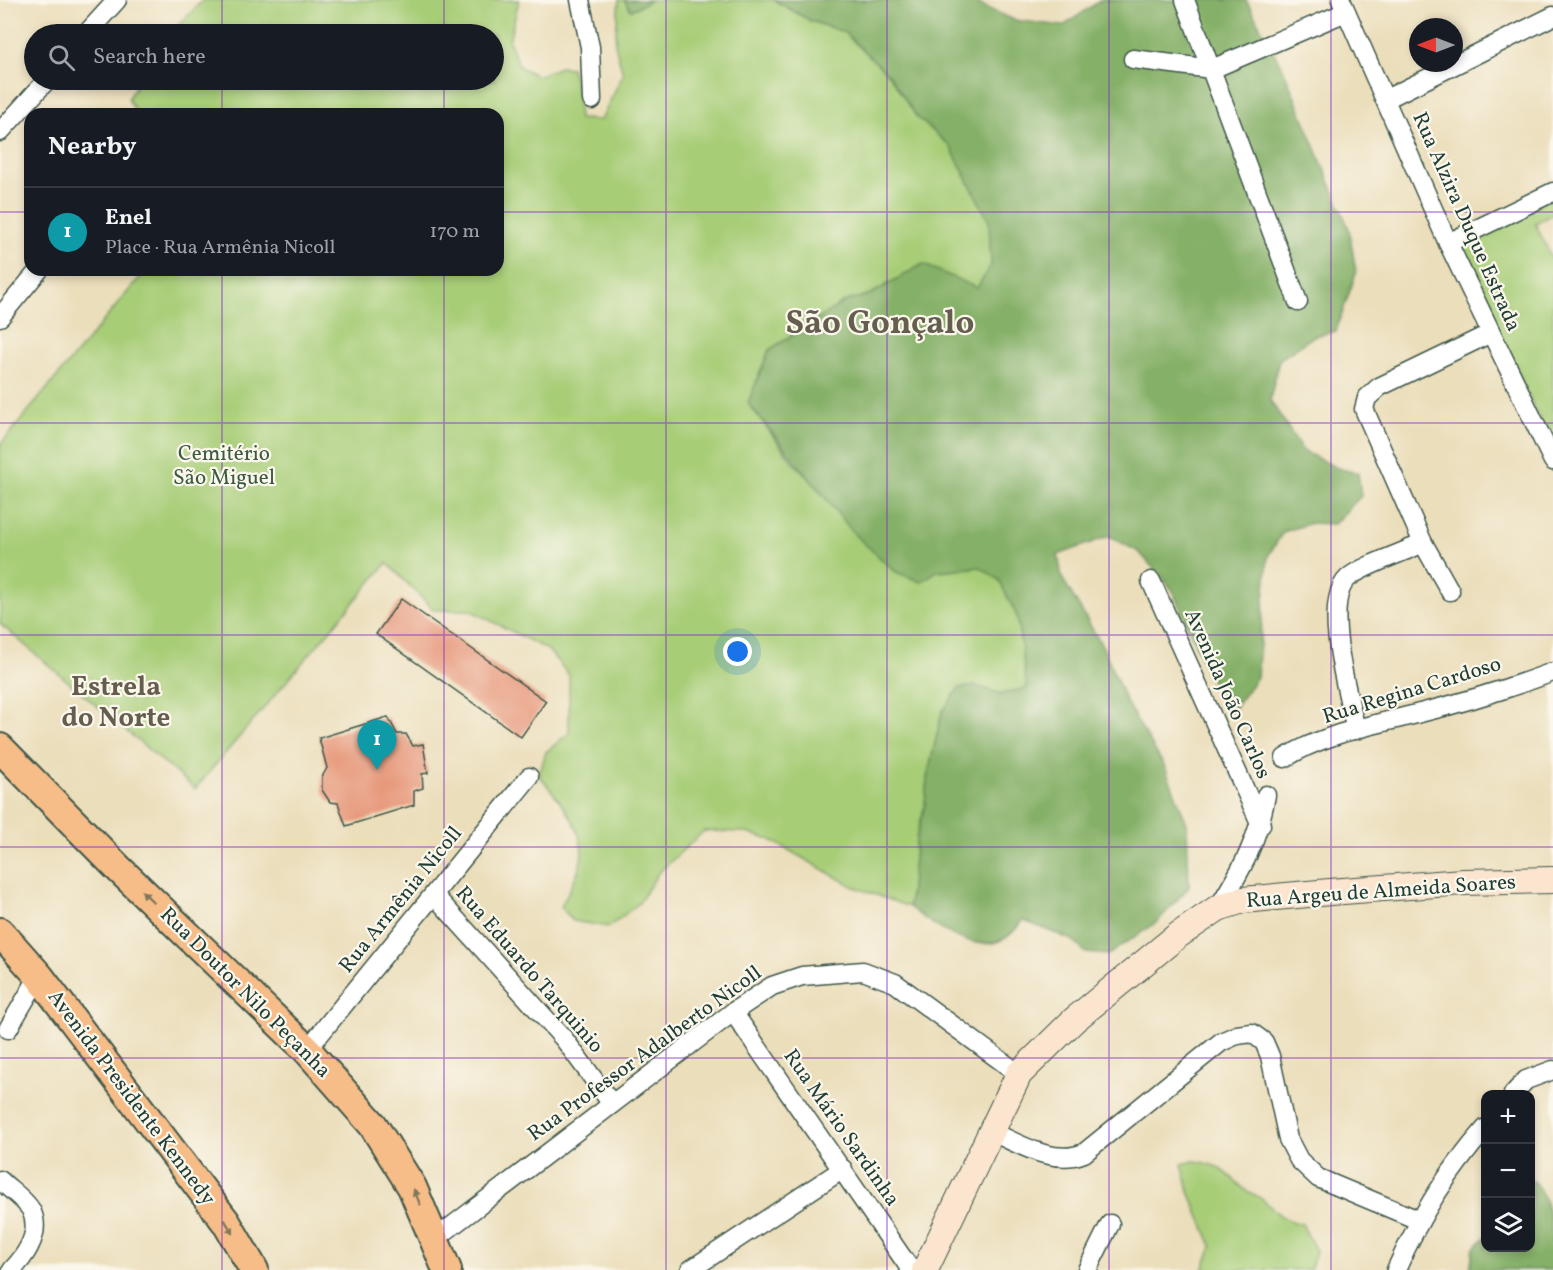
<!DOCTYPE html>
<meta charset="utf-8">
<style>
body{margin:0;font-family:Vollkorn,serif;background:#20242c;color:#f1f3f6}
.controls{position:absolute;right:18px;bottom:18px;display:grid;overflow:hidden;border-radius:12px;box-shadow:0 3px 9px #0003}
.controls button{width:54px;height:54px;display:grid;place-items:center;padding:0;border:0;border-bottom:2px solid #363941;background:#171b24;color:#f1f3f6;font:30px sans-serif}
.compass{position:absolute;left:1409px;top:18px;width:54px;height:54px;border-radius:50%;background:#171b24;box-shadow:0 3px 9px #0003;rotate:270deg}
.you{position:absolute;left:738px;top:652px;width:21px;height:21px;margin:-15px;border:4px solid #fff;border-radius:50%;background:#1a73e8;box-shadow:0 0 0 9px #1a73e833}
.badge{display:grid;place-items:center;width:39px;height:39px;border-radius:50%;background:#8c9099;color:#fff;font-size:20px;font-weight:700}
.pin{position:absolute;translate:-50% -50px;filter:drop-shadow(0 2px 3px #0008)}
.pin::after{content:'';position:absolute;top:32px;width:21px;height:18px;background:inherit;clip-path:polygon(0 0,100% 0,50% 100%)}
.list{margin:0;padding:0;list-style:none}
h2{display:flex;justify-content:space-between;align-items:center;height:78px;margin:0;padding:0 24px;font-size:26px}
h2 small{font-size:20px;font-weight:400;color:#9ea1a6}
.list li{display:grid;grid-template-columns:39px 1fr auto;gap:18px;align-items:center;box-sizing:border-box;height:90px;padding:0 24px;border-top:2px solid #363941}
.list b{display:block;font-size:22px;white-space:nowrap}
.list p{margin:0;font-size:20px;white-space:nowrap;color:#9ea1a6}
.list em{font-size:20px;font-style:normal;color:#9ea1a6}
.icon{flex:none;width:33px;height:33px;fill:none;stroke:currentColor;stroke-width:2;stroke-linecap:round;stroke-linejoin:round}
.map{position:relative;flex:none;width:1553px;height:1270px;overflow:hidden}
.search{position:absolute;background:#171b24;box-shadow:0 3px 9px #0003;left:24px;top:24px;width:480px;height:66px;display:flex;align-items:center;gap:15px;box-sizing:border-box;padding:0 21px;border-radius:33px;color:#9ea1a6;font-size:22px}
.panel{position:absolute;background:#171b24;box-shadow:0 3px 9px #0003;left:24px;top:108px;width:480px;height:168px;border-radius:18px}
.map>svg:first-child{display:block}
.green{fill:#a7cd77;stroke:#638556;stroke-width:1.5}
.forest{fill:#85b068;stroke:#52764e;stroke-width:1.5}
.building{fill:#e7997b}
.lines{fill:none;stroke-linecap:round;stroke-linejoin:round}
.street-casing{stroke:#3e5548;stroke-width:21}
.secondary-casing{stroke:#3e5548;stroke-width:28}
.primary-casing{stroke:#3e5548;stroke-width:32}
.street{stroke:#fff;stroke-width:18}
.secondary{stroke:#fce5cf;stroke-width:26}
.primary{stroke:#f7bd88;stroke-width:28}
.oneway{fill:#80775a}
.grid{fill:none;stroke:#7b2cbf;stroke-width:1.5;stroke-opacity:0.55}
.labels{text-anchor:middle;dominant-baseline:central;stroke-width:4.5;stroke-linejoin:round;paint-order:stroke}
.street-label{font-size:21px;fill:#1f3d34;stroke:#fbf7ec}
.park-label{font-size:21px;fill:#3a5a41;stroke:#fbf7ec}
.district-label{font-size:27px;font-weight:bold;fill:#655d4d;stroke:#fbf7ec}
.town-label{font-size:33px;font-weight:bold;fill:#655d4d;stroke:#fbf7ec}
</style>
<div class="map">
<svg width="1553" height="1270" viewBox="0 0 1553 1270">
<rect width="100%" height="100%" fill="#fbf7ec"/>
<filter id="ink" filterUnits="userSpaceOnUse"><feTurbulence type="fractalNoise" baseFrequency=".0167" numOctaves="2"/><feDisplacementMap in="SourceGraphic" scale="12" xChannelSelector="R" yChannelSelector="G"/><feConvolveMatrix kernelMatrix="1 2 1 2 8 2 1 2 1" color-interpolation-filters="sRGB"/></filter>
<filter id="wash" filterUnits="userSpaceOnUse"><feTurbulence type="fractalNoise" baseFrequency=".008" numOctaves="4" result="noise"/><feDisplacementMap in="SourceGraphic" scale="24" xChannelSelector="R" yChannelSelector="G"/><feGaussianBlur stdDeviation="1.35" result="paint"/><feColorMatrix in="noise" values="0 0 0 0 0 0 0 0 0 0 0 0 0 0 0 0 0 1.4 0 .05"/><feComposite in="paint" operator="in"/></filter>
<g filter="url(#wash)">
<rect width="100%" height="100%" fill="#ebdebb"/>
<g class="green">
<path d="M203,0H519L509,41L520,67L537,76L560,67L571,68L577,90L579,119L601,120L623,74L615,44L619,0H624L631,10L651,0H774L811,21L844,32L890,76L916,116L950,146L989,221L991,265L977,289L923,264L871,294L844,302L769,350L748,403L792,461L821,490L921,582L937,571L980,567L999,580L1017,616L1027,688L1002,694L976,686L942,712L927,778L925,805L916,839L909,907L852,886L771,840L743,832L704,831L658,873L639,903L609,927L573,921L561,907C567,893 576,879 580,865C590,831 558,800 539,775L546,752L569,733V675L548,650L470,610H434L387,563L195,789L0,624V445L146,270H498V114H137L128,99L139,80H494V34H170Z"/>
<path d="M1553,197V214L1535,223L1553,261V446L1456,245Z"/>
<path d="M1194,1161C1220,1164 1224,1171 1242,1187C1248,1193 1257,1195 1263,1200C1279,1213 1280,1220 1302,1224L1316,1251L1310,1270H1203L1212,1246L1190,1194L1182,1164Z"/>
</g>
<g class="forest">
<path d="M624,0H651L631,10Z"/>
<path d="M774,0H970L1014,20L1063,26L1101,0H1246L1284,71L1349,229L1356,273L1336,331L1314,336L1279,360L1270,400L1303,451L1337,468L1358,473L1361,496L1334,524L1311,523L1283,532L1268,556L1257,677L1230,714L1206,670L1172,589L1139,552L1109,536L1058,555L1062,578L1103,647L1127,704L1165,767L1187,824L1189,887L1157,922L1108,955L1086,953L1072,940L1022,920C994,968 941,932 909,907L916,839L925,805L927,778L942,712L959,688L976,686L1002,694L1027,688L1017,616L999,580L980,567L937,571L921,582L896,572L856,536L748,403L769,350L844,302L871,294L923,264L977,288L991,265L989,221L950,146L916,116L890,76L844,32L811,21Z"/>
<path d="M1532,1180C1553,1200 1553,1239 1553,1270H1470L1473,1249L1485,1237L1486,1248H1530Z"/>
</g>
<g id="blocks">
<g class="building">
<path d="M401,599L546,701L521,737L376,634Z"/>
<path d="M388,717L397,734H406L413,746L423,744L428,773L422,774L423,788L414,791V805L346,826L338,803L330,802L322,790V777L327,768L319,738Z"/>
</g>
</g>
</g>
<g filter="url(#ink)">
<use href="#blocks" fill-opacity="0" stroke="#3e5548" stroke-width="1.5"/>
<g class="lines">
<defs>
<g id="street">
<path d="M580,0L590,47L592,100"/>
<path d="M1185,0L1298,302"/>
<path d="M1341,0L1448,243L1553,461"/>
<path d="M86,34L117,0"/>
<path d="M1133,59L1212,69L1346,12"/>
<path d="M1386,99L1553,16"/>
<path d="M0,132L47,80"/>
<path d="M1448,243L1553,192"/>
<path d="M0,317L39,270"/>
<path d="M1151,581L1261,825"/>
<path d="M1450,591L1423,543L1364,409L1367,398L1379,387L1491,333"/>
<path d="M1356,730C1349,698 1321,602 1348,578C1362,566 1405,552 1423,543"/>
<path d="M1285,758C1324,733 1376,725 1420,713C1465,702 1510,688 1553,672"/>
<path d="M434,895L564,1039L612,1104"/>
<path d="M1218,908C1242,869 1258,841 1266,795"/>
<path d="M733,1012L911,1270"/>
<path d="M8,1029L39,976"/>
<path d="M307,1050L529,777"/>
<path d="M1513,1094L1526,1080L1553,1070"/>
<path d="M990,1131C1018,1143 1053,1166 1084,1153L1221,1042L1237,1035L1252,1033L1264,1042L1270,1056L1288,1139L1299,1160L1318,1178L1418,1220"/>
<path d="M0,1180C9,1189 25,1199 31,1210C42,1232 26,1255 12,1270"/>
<path d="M435,1239L733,1012L772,986L802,976L863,971L895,983L1019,1074"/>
<path d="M690,1270L843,1169"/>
<path d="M1087,1270L1110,1224"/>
<path d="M1396,1270C1421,1214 1446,1174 1486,1128"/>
</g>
<path id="secondary" d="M925,1270L1019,1074L1074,1020L1177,936L1218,908L1243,900L1330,892L1463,882L1553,880"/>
<g id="primary">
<path d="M0,748L118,868L307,1050L373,1125L412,1187L447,1270"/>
<path d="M0,932L39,976L226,1222L254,1270"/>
</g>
</defs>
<use href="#street" class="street-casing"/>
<use href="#secondary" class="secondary-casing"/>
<use href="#primary" class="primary-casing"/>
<use href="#street" class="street"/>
<use href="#secondary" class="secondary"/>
<use href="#primary" class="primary"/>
</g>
<defs><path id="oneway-solid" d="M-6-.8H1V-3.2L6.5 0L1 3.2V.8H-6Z" transform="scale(1.5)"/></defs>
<g class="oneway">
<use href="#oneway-solid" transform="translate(148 897) rotate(-136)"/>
<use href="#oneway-solid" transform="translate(417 1197) rotate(-113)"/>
<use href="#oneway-solid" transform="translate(229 1227) rotate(58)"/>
</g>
</g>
<path class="grid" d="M222,0V34M444,0V34M666,0V1270M887,0V1270M1109,0V1270M1331,0V1270M222,80V114M444,80V114M0,212H30M498,212H1553M222,270V1270M444,270V1270M0,423H1553M0,635H1553M0,847H1553M0,1058H1553"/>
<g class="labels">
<g class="street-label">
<text transform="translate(1466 222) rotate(66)">Rua Alzira Duque Estrada</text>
<text transform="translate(1412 691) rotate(-17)">Rua Regina Cardoso</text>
<text transform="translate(1227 694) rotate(66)">Avenida João Carlos</text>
<text transform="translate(1381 892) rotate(-4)">Rua Argeu de Almeida Soares</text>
<text transform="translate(401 900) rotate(-51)">Rua Armênia Nicoll</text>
<text transform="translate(529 970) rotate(49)">Rua Eduardo Tarquinio</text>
<text transform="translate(245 993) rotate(45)">Rua Doutor Nilo Peçanha</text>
<text transform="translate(645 1054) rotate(-36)">Rua Professor Adalberto Nicoll</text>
<text transform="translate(131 1098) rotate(53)">Avenida Presidente Kennedy</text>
<text transform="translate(841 1128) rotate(55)">Rua Mário Sardinha</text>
</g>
<g class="park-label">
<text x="224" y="454">Cemitério<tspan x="224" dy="24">São Miguel</tspan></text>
</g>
<g class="district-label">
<text x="116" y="688">Estrela<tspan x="116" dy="31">do Norte</tspan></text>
</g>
<g class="town-label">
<text x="880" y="325">São Gonçalo</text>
</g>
</g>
</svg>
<div class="controls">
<button>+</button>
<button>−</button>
<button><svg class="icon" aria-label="layers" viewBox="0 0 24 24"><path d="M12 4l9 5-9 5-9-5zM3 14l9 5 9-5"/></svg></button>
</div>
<svg class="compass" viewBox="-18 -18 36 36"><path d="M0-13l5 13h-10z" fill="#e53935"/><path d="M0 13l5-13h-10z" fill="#9ea1a6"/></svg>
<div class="you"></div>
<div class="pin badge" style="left:377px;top:770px;background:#0f9aa8">1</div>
<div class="search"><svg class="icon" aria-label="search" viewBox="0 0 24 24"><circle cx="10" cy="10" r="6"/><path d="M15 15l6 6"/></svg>Search here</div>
<section class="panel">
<h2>Nearby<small></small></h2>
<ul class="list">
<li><span class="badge" style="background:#0f9aa8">1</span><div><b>Enel</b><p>Place · Rua Armênia Nicoll</p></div><em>170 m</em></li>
</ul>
</section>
</div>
